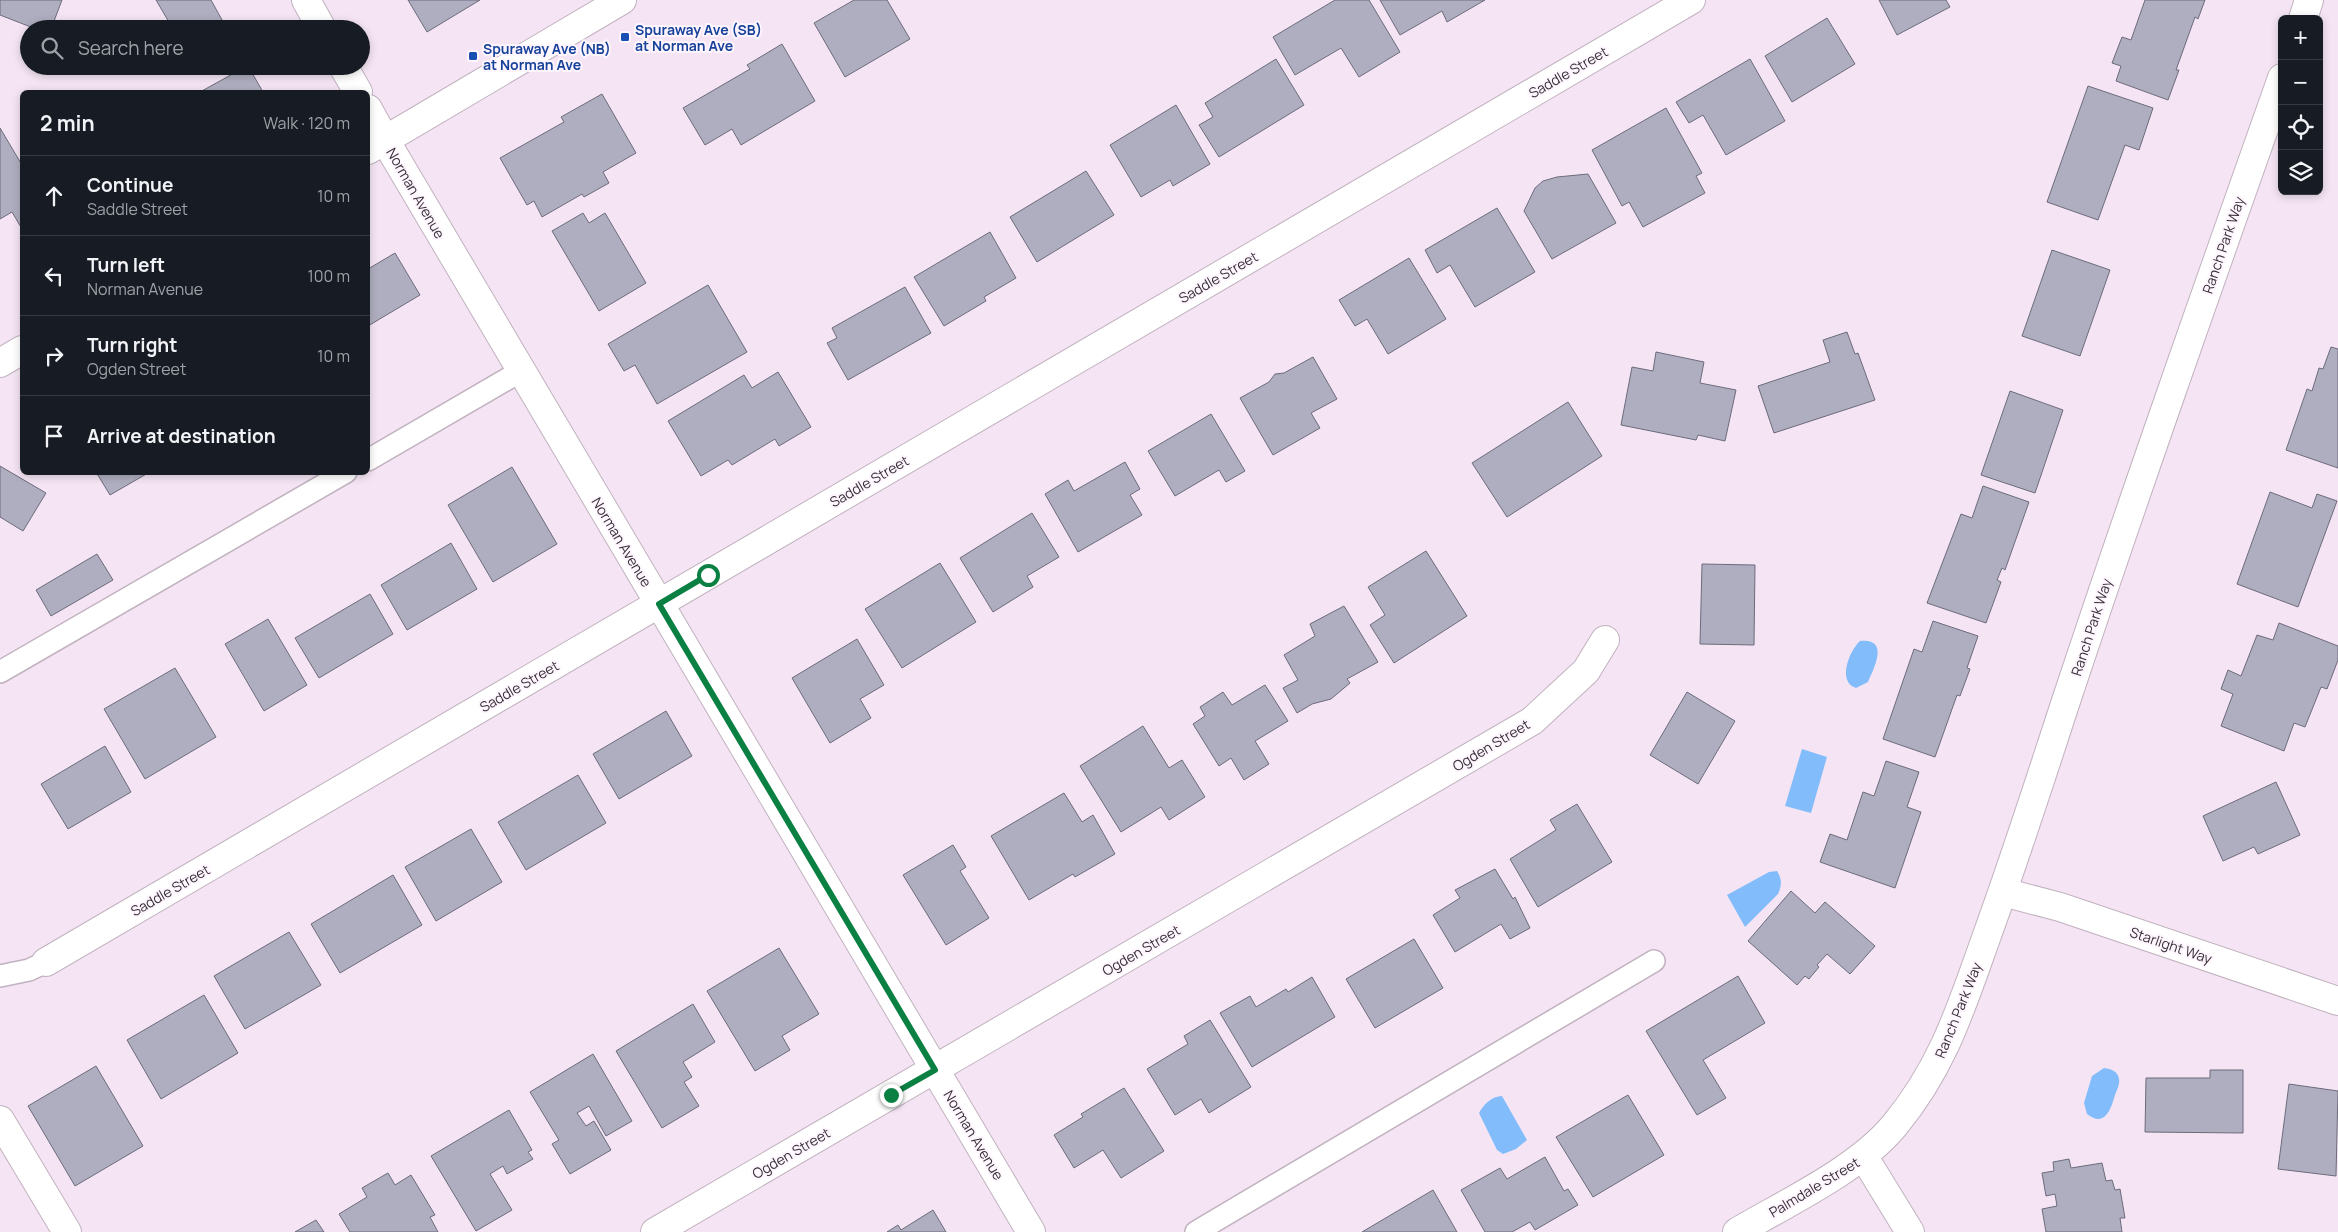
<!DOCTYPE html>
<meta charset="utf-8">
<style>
body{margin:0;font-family:Manrope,sans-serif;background:#20242c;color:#f1f3f6}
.controls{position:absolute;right:15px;top:15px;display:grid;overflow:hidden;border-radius:8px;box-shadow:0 2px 8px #0003}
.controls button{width:45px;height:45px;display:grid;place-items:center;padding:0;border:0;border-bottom:1px solid #363941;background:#171b24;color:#f1f3f6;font:25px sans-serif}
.stop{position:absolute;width:15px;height:15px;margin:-11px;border:4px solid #0b8043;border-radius:50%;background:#fff}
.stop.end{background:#0b8043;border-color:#fff;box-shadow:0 1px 5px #0008}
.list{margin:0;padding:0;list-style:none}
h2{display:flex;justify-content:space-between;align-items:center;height:65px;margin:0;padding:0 20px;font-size:21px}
h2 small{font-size:16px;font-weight:400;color:#9ea1a6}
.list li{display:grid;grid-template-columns:32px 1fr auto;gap:15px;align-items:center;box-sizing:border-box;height:80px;padding:0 20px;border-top:1px solid #363941}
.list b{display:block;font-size:19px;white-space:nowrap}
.list p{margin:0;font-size:16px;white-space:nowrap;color:#9ea1a6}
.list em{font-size:16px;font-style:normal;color:#9ea1a6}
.icon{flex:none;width:28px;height:28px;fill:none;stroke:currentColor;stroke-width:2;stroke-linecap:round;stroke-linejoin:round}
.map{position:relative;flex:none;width:2338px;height:1232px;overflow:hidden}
.search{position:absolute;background:#171b24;box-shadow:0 2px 8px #0003;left:20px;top:20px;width:350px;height:55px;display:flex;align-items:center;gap:12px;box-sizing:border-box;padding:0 18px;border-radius:28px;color:#9ea1a6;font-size:19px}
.panel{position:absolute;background:#171b24;box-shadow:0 2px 8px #0003;left:20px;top:90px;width:350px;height:385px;border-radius:8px}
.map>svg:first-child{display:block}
.water{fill:#83bcfa}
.building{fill:#afaec0;stroke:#6c6b7c}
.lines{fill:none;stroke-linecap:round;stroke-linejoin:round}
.lane-casing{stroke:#c1b2bf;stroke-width:24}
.street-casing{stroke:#c1b2bf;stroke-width:30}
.secondary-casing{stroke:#c1b2bf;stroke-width:30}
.lane{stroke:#fff;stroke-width:21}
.street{stroke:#fff;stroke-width:28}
.secondary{stroke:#fff;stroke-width:28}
.route{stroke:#0b8043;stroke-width:6}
.transit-dot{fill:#1a4fb4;stroke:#fef5fe;stroke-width:2}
.labels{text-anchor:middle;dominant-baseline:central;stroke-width:4;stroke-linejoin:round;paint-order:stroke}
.transit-label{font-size:14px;font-weight:bold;fill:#164399;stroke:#fef5fe;text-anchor:start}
.street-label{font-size:14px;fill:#373137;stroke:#fef5fe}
</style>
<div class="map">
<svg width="2338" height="1232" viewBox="0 0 2338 1232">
<rect width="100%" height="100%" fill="#f5e5f4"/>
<g class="water">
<path d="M1860,641C1890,638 1874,668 1868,682L1856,688C1837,682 1849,651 1860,641Z"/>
<path d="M1802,749L1827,757L1811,813L1785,806Z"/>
<path d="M1777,871C1782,879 1782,885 1778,894L1745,927L1727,895L1769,872Z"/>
<path d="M2104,1068C2111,1069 2118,1071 2119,1079C2120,1084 2117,1090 2115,1095C2111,1109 2105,1128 2087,1114L2084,1103L2092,1076Z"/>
<path d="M1502,1096L1527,1140L1516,1149L1503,1154L1497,1150L1479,1113C1483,1105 1492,1096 1502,1096Z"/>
</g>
<g class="building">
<path d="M0,0H62L51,29H36L0,15Z"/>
<path d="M156,0H211L227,29H173Z"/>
<path d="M408,0H480L427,32Z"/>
<path d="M854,0H887L910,39L845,77L814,23Z"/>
<path d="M1335,0H1369L1400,52L1359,77L1341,48L1295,75L1273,37Z"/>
<path d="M1380,0H1485L1447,22L1442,11L1400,35Z"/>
<path d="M1879,0H1946L1950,7L1897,35Z"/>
<path d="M2145,0H2205L2198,19L2195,17L2176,70H2179L2168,100L2116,81L2121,66L2112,63L2122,37L2131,40Z"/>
<path d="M1827,18L1855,64L1792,102L1765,56Z"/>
<path d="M782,44L815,101L741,145L732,129L705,145L683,108L750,69L747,65Z"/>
<path d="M1276,59L1304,105L1219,157L1199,125L1213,117L1205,103Z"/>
<path d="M1750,59L1785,121L1726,155L1703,115L1689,123L1676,102Z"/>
<path d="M248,66L263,92H200L247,66Z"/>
<path d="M2088,86L2153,108L2139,150L2125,145L2098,220L2047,202Z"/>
<path d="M602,94L636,153L603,172L609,183L584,197L582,194L542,217L534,201L527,205L500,158L564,122L561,117Z"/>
<path d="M1176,105L1210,164L1173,186L1170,180L1141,197L1110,145Z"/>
<path d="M1666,108L1702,173L1696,176L1705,193L1643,227L1629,202L1622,206L1592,150Z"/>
<path d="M0,128L22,165V229L12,212L0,219Z"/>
<path d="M1086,171L1114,215L1037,262L1010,217Z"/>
<path d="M1588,174L1616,223L1552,259L1524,211L1535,188L1543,181L1557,177Z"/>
<path d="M1497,208L1535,272L1475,307L1450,265L1437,273L1425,250Z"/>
<path d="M583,213L589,223L605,213L646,283L599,311L552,231Z"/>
<path d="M990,232L1016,278L984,297L986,301L944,326L914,277Z"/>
<path d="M2052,250L2110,270L2080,356L2022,336Z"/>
<path d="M395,253L420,295L368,326V269Z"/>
<path d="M1409,258L1446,319L1388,354L1367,319L1355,326L1339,300Z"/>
<path d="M708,285L747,352L657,404L635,365L624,371L608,344Z"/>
<path d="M905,287L931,333L848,380L827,343L837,338L832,328Z"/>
<path d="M1847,332L1855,354L1858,353L1875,400L1774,433L1758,386L1830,362L1823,340Z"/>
<path d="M2331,347L2338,349V468L2286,450L2307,389L2312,391L2319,368L2323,369Z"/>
<path d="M1656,352L1704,362L1700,383L1736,390L1725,441L1698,435L1696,440L1621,425L1632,367L1653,371Z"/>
<path d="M1313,357L1337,399L1311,413L1320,428L1273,455L1240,398L1269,382L1275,374L1284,373Z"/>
<path d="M778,372L811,427L779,446L775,439L732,465L728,460L701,476L668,421L744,375L752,388Z"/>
<path d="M2010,391L2063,410L2035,493L1981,475Z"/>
<path d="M1568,402L1602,456L1507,517L1472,463Z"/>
<path d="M1211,414L1245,471L1226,482L1219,470L1175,496L1148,451Z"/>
<path d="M1125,462L1140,489L1130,495L1142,515L1078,552L1045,494L1068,480L1074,491Z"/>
<path d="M0,466L46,493L23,531L0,517Z"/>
<path d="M512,467L557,544L493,582L448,505Z"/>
<path d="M96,472H148V473L110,495Z"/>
<path d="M1983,486L2029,502L2005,570L2002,568L1997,580L2001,582L1986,623L1927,603L1961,514L1972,518Z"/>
<path d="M2270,492L2312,508L2317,494L2337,501L2298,607L2237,584Z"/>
<path d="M1032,513L1059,557L1027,576L1033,587L993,612L960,558Z"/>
<path d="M451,543L477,589L407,630L381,585Z"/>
<path d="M1426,551L1467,616L1394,663L1370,625L1385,615L1368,587Z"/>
<path d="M97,554L113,580L51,616L36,590Z"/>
<path d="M940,563L976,622L902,668L865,609Z"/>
<path d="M1702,564L1755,565L1754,645L1700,644Z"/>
<path d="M370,594L393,634L319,678L295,638Z"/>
<path d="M1344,606L1378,662L1347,679L1350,683L1331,699L1312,704L1297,713L1283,688L1298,680L1284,655L1315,636L1310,624Z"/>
<path d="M268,619L307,685L264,711L225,644Z"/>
<path d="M1933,621L1978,636L1967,668L1970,669L1960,696L1957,695L1935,757L1883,739L1914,649L1922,652Z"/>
<path d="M2279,623L2338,646V660L2327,689L2321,687L2305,727L2294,723L2284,751L2221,726L2233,694L2221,689L2228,670L2241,676L2257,635L2273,640Z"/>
<path d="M857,639L884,685L860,699L871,718L830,743L792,678Z"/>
<path d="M175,668L216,737L145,779L104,709Z"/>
<path d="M1265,685L1288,721L1255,741L1269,764L1244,780L1231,758L1219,766L1193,724L1205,716L1200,707L1223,692L1232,705Z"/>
<path d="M1687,692L1735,721L1698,784L1650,755Z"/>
<path d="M666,711L692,756L619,799L593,754Z"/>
<path d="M1143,726L1169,768L1182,760L1205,797L1169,820L1161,807L1121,832L1080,766Z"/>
<path d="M105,746L131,792L68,829L41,784Z"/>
<path d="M1886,761L1919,772L1907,807L1921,812L1895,888L1820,862L1830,834L1847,840L1863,792L1874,796Z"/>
<path d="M578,775L606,823L526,870L498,822Z"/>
<path d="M2276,782L2300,835L2258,854L2254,847L2223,861L2203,816Z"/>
<path d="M1064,793L1082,822L1093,815L1115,854L1075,877L1073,874L1029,900L991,836Z"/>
<path d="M1577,804L1612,862L1538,907L1510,859L1556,830L1550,820Z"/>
<path d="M471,829L502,882L436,921L405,867Z"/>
<path d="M953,845L966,867L960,871L989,918L946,945L903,875Z"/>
<path d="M1495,869L1513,899L1515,897L1530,928L1510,939L1501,924L1455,952L1433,915L1460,898L1455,890Z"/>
<path d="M393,875L422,925L340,973L311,924Z"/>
<path d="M1791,891L1815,913L1825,902L1875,946L1850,974L1827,954L1817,965L1819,967L1809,979L1805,976L1797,985L1748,941Z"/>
<path d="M289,932L321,985L245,1029L214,976Z"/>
<path d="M1414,939L1443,988L1375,1028L1346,979Z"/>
<path d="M779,948L819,1014L782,1036L790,1050L755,1071L707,991Z"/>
<path d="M1738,976L1765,1023L1703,1060L1726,1098L1697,1115L1646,1031Z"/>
<path d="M1312,977L1335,1017L1252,1067L1220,1013L1250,996L1256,1007L1286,989L1288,992Z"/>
<path d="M204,995L238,1053L161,1099L127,1040Z"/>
<path d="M693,1004L715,1042L683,1062L692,1077L684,1082L699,1106L662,1128L616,1051Z"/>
<path d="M1210,1020L1251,1087L1209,1113L1201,1099L1175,1115L1147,1069L1188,1044L1184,1036Z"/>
<path d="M593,1054L632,1121L606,1136L589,1106L577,1113L586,1126L594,1121L611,1150L570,1174L552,1144L559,1140L530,1092Z"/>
<path d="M96,1066L143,1146L75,1186L28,1106Z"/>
<path d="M2210,1070H2243V1133L2145,1132L2146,1078H2210Z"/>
<path d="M2289,1084L2338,1091L2336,1176L2278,1169Z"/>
<path d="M1124,1088L1164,1151L1121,1178L1103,1150L1074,1168L1054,1135L1083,1117L1081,1114Z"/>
<path d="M1628,1095L1664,1155L1593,1197L1556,1137Z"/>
<path d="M509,1110L532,1150L528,1152L533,1159L507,1174L503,1166L490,1174L512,1210L476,1231L431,1156Z"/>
<path d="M1545,1157L1564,1191L1568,1189L1578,1205L1535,1230L1530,1222L1512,1232H1485L1461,1190L1500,1168L1507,1179Z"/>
<path d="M2069,1159L2071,1168L2102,1163L2106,1181L2112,1180L2115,1190L2120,1189L2125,1218H2120L2122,1232H2046L2042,1209L2057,1206L2055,1194L2046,1196L2042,1173L2054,1171L2053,1162Z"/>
<path d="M388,1173L395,1185L411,1175L435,1215L430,1217L438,1232H350L339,1214L367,1197L362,1188Z"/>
<path d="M1433,1190L1457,1232H1362Z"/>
<path d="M933,1210L946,1232H887L898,1225L901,1230Z"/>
<path d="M316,1220L324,1232H295Z"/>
</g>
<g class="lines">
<defs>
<g id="lane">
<path d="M368,460L521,371"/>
<path d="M0,672L346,472"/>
<path d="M0,976L29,970L46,962"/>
<path d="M1196,1232L1654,961"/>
</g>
<g id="street">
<path d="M2303,19L2309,0"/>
<path d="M385,140L1031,1232"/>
<path d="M2003,892L2060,907L2338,1001"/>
<path d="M46,962L1691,0"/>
<path d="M0,1120L67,1232"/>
<path d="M1864,1157L1910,1232"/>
<path d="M655,1232L1532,721L1586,671L1605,640"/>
<path d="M1737,1232C1788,1202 1857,1170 1894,1126C1943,1067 1961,1008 1986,938C2014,861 2039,784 2064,707C2134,496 2208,287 2282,78"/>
</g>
<g id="secondary">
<path d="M306,0L322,29"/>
<path d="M343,66L358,92"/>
<path d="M368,109L385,140"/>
<path d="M368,150L622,0"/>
<path d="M0,363L22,350"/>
</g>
</defs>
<use href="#lane" class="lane-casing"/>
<use href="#street" class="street-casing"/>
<use href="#secondary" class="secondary-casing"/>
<use href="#lane" class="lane"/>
<use href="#street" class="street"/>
<use href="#secondary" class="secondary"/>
</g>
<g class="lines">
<path class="route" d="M708,575L659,604L935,1070L891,1095"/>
</g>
<g class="transit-dot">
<rect x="620" y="32" width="10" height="10" rx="2.5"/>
<rect x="468" y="51" width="10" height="10" rx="2.5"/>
</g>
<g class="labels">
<g class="transit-label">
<text x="635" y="29">Spuraway Ave (SB)<tspan x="635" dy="16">at Norman Ave</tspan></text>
<text x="483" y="48">Spuraway Ave (NB)<tspan x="483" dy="16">at Norman Ave</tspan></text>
</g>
<g class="street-label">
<text transform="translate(1568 72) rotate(-30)">Saddle Street</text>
<text transform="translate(416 193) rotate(60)">Norman Avenue</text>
<text transform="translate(2223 245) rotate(-71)">Ranch Park Way</text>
<text transform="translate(1218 277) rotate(-30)">Saddle Street</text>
<text transform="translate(869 481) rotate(-30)">Saddle Street</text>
<text transform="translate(622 542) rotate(59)">Norman Avenue</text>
<text transform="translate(2091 627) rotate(-72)">Ranch Park Way</text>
<text transform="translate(519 686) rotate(-30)">Saddle Street</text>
<text transform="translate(1491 745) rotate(-31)">Ogden Street</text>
<text transform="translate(170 890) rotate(-30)">Saddle Street</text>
<text transform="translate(2171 945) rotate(19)">Starlight Way</text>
<text transform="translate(1141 950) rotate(-30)">Ogden Street</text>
<text transform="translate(1958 1010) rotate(-68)">Ranch Park Way</text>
<text transform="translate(974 1135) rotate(59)">Norman Avenue</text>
<text transform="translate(791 1153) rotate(-30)">Ogden Street</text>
<text transform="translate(1814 1187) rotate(-31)">Palmdale Street</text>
</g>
</g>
</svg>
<div class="controls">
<button>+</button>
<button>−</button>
<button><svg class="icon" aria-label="locate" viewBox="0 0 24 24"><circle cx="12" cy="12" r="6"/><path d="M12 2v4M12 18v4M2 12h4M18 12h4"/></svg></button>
<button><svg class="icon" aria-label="layers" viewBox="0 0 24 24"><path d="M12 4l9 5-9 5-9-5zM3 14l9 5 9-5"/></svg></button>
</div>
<div class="stop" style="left:708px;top:575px"></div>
<div class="stop end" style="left:891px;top:1095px"></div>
<div class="search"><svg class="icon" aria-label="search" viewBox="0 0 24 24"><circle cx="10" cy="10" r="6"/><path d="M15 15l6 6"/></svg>Search here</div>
<section class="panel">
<h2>2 min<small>Walk · 120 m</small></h2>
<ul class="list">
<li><svg class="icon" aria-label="ahead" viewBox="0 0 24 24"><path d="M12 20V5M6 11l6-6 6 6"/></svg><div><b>Continue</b><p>Saddle Street</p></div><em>10 m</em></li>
<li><svg class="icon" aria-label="left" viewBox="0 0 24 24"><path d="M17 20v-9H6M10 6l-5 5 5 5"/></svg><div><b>Turn left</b><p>Norman Avenue</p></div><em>100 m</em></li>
<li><svg class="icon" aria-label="right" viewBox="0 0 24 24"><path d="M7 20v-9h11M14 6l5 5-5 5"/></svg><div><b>Turn right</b><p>Ogden Street</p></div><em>10 m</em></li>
<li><svg class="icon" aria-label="arrive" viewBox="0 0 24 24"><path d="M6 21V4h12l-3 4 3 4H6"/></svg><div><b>Arrive at destination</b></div></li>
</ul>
</section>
</div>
